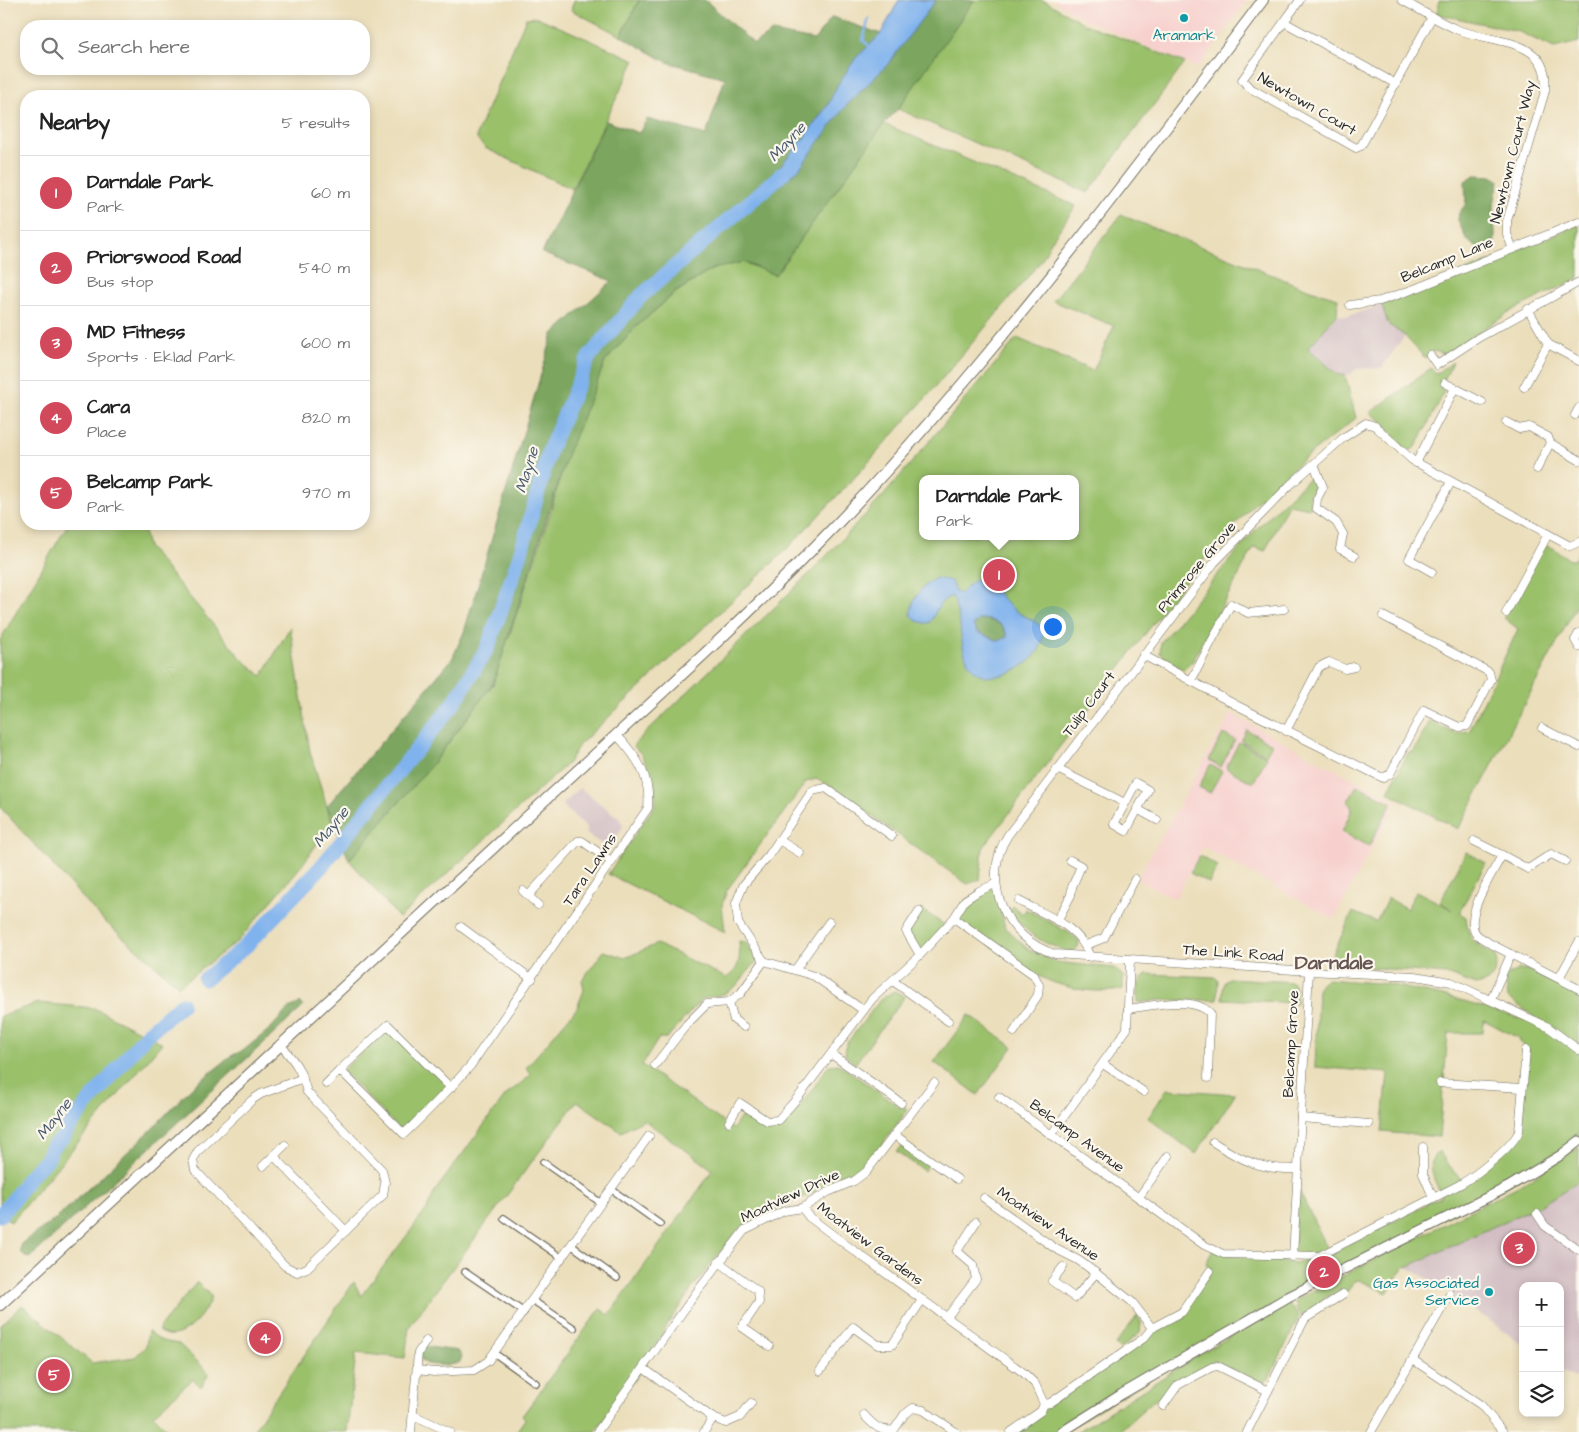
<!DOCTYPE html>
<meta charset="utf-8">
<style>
body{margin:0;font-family:"Architects Daughter",sans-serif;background:#f2f2f2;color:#222}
.controls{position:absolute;right:15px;bottom:15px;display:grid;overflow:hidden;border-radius:10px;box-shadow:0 2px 8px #0003}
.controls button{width:45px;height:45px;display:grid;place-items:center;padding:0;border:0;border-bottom:1px solid #e0e0e0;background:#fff;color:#222;font:25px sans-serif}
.you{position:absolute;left:1052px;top:626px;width:18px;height:18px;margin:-12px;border:4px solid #fff;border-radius:50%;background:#1a73e8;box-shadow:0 0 0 8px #1a73e833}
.badge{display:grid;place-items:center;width:32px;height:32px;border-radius:50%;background:#d1495b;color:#fff;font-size:16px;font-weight:700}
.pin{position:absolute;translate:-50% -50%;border:2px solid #fff;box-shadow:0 1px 5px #0006}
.popup{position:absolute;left:919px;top:475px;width:160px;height:65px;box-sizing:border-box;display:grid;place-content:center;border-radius:10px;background:#fff;filter:drop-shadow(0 1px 4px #0005);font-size:16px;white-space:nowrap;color:#767676}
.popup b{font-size:19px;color:#222}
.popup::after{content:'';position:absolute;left:50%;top:100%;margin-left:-10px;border:10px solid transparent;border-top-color:#fff}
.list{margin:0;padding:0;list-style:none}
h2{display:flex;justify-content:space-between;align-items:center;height:65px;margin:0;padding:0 20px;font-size:21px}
h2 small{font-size:16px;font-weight:400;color:#767676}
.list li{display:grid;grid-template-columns:32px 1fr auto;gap:15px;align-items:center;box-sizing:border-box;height:75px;padding:0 20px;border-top:1px solid #e0e0e0}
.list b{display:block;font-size:19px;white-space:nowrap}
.list p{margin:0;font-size:16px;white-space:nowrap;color:#767676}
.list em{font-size:16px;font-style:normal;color:#767676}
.icon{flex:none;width:28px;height:28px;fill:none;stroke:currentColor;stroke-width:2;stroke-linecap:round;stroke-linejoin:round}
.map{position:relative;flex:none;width:1579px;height:1432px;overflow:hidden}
.search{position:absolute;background:#fff;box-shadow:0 2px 8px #0003;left:20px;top:20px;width:350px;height:55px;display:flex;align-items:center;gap:12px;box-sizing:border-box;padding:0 18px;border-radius:20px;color:#767676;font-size:19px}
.panel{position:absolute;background:#fff;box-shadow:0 2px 8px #0003;left:20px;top:90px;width:350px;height:440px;border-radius:20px}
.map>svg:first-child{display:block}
.built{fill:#f7d0cd}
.industrial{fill:#d2bec3}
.green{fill:#9ac06b;stroke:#62764b;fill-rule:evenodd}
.forest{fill:#7ba65f;stroke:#536845}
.water{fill:#80b2ed;stroke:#566e8c;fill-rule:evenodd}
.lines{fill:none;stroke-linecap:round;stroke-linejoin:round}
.stream{stroke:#80b2ed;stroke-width:2.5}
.river{stroke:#80b2ed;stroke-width:15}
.pedestrian-casing{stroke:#6e6a5d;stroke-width:8}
.minor-casing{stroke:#6e6a5d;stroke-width:9}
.tertiary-casing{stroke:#6e6a5d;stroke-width:11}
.secondary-casing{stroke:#6e6a5d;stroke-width:12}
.pedestrian{stroke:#fff;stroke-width:5.5}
.minor{stroke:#fff;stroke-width:8}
.tertiary{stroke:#fff;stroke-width:9}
.secondary{stroke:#fff;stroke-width:10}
.culture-dot{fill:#0f9aa8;stroke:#fbf7ec;stroke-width:2}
.labels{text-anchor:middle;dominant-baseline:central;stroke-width:4.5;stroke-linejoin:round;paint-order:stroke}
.culture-label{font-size:15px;fill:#0d838f;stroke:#fbf7ec}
.street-label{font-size:15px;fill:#2b2b2b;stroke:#fbf7ec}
.water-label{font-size:16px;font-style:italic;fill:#495a6f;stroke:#fbf7ec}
.district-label{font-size:20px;font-weight:bold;fill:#675653;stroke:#fbf7ec}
</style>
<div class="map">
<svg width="1579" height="1432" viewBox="0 0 1579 1432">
<rect width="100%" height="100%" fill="#fbf7ec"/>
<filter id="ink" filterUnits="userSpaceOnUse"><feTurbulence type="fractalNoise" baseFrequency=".02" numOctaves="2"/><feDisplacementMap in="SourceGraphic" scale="10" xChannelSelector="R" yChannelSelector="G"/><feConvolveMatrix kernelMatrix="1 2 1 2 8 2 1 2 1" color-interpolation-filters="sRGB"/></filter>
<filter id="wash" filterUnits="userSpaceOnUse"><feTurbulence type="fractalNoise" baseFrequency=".0096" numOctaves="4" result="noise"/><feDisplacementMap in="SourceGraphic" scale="20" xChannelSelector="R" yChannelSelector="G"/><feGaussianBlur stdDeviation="1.12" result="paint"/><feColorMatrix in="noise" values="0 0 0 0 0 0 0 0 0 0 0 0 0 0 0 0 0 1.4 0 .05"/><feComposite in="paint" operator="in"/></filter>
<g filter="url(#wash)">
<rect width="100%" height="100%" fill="#ebdebb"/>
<g class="built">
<path d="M1053,0H1247L1198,68L1085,20Z"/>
<path d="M1231,714L1396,802L1334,919L1203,847L1175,899L1137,879Z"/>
</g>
<g class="industrial">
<path d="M1382,305L1388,324L1405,336L1381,368L1356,369L1349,375H1338L1308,348L1337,315L1348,316Z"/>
<path d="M580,788L620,819L623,826L610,849L586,834L587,828L562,805Z"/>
<path d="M1579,1181V1380L1560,1370V1286H1523V1345L1443,1287L1407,1267L1544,1203Z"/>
</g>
<g class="green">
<path d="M574,0H639L621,36L571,10Z"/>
<path d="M974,0H1043L1085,24L1185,63L1088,193L898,109Z"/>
<path d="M1439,0H1579V42L1554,48L1517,31L1437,14Z"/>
<path d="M537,17L635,60L572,189L485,148L477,139V133L526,18Z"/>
<path d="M884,124L1076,206L1052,240L1041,261L931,392L857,475L785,551L579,745L568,763L399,918L349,860L434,762L493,684L550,514L566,457L605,362L635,328L675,293L713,269L743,262L775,275Z"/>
<path d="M1121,215L1310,290L1338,298L1337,315L1308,348L1338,375H1345L1356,418L1300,462L1251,507L1187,579L983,848L980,880L967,884L827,784L816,779L806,782L727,890L722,905L725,932L608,874L655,805V784L642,755L633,745L812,571L884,495L1017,338L1093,371L1114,326L1053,301ZM923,479H1075V536H923Z"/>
<path d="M1579,225V278L1515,309L1444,354L1433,351L1425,358L1405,336L1388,324L1382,305Z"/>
<path d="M1453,362L1441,386L1444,393L1416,447L1411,450L1404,449L1381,423L1382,421L1370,413L1431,368L1436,374Z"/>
<path d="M1309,478L1317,485L1310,495V508L1288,504L1265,551L1254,547L1192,662L1184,670L1168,661L1160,653L1161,642L1254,531Z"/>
<path d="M68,524H142L148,547L241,658L262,676L290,627L310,752L332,823L302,865L239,940L179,986L102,919L0,807V640Z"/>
<path d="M1547,546L1553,548L1570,560L1575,559L1579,552V601L1459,828H1456L1388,792L1408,753L1414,751L1430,721L1456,734L1470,730L1518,629L1504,618L1540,552Z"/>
<path d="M1247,730L1272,744L1266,755L1241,741Z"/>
<path d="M1223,734L1235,740L1221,767L1209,760Z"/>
<path d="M1239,742L1267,757L1253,783L1226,768Z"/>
<path d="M1210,765L1222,771L1210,793L1199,787Z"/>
<path d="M1357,785L1392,803L1369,846L1342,832L1352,809L1348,801Z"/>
<path d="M1466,852L1486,863L1459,913L1466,917C1469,942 1474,943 1496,956L1497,965L1494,974L1488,982L1476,985L1446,974L1328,964L1353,912L1376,922L1388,898L1407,909L1416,891L1453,910L1440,902Z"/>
<path d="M1199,856L1218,866L1209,883L1190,873Z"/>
<path d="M995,885L1005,928L1028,949L1055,962L1114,968L1123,976V989C1114,992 1106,991 1096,991C1038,989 999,950 954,918L965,900Z"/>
<path d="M1013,906L1023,914L1026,909L1069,933L1079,942L1078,947L1072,952C1045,946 1025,933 1010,911Z"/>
<path d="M921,909L946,926L921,955L906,931Z"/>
<path d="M739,941L746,942L757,961L736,986L724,994L702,999L667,1038H659L642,1065L733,1129L741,1117L751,1116L765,1125L773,1128C797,1116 814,1086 829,1065L838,1064L900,1107H906V1112L871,1160L856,1175L759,1216L737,1231L693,1287L668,1324L643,1368L595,1432H516L525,1419L522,1416L600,1309L609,1315L713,1170L644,1120L621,1132L577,1101L409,1327L405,1358L356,1353L347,1432H252L354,1282L361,1296L427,1209L435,1191L506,1095L531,1075L526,1068L577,1008L584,990L582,980L604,951L625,958L657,944L726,978C741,969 740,957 739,941Z"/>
<path d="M1519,969L1528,970L1579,996V1140L1508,1186L1289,1296L1061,1432H1011L1183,1311L1211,1271L1206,1263L1214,1248L1224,1253L1295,1263L1322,1256H1293L1298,1189L1330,1253L1442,1196C1436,1184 1423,1162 1439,1152L1463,1183L1518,1136L1528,1049L1519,1042L1518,1038L1484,1020L1483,1033H1448L1439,1137L1382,1132L1388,1073L1315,1067L1318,987L1326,979L1388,984L1447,997L1547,1026L1508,998L1505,977Z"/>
<path d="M1146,974L1215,977L1218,980L1217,1000H1159L1138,1003V984Z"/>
<path d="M1229,978L1292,982L1296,989V1003L1222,999L1224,981Z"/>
<path d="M894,991L905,996L855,1064L845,1055L846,1044L881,999Z"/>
<path d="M38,1003L94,1008L162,1043L11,1222L0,1212V1016Z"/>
<path d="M969,1015L1013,1047L978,1095L934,1062Z"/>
<path d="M389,1027L451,1088L401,1131L342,1071Z"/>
<path d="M1167,1089L1235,1094L1196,1154L1148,1118Z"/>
<path d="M900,1147L906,1148L929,1164L924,1171L896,1151Z"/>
<path d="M1579,1147V1181L1544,1203L1407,1267L1404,1266L1387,1293L1359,1280L1353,1282L1348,1291L1325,1297L1318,1306L1301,1316L1295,1307L1297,1306L1294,1301L1524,1183Z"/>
<path d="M197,1282L211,1296C207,1313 180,1346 160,1332L159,1328Z"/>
<path d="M1289,1303L1299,1317L1269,1379L1262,1383L1214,1361L1174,1383L1165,1396L1155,1399L1118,1432H1077L1203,1352Z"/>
<path d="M22,1305L92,1363L135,1357L146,1346L148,1331L162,1341L179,1344L209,1373L201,1387L193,1379L153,1415L170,1432H0V1326Z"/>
<path d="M1137,1316L1141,1322L1140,1333L1120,1349L1115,1345Z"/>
</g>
<g class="forest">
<path d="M639,0H705L754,44L772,32L814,40L832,17L887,36L911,0H974L898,109L884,124L775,275L743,262L713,269L674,293L635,328L605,362L568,453L493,684L434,762L349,860L327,806L452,659L464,632L553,334L612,281L542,253L606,121L639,133L647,119L706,135L725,78L667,62L621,36Z"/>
<path d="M1475,175L1492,176L1499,180C1498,190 1494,199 1494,208C1493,223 1498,238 1492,252H1482L1466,239L1458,220L1459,213L1466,204L1465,181Z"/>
<path d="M979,619C992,619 1004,623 1007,637L999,641C988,639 978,636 973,625Z"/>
<path d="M300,1003L303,1007L30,1258L25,1257L20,1251L22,1243L57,1218L151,1130L191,1088L233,1055L244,1050L271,1028L289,1008Z"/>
<path d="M422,1346L458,1351L462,1356L460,1362C455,1366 431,1366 425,1363C421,1360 420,1357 418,1353Z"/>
</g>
<g class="water">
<path d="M899,0H936L888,64L845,107L799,169L778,187L769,186V179L804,138L828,105L838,84L856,58L880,35Z"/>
<path d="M936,578L951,581L955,591L960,594L975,579L984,578C996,588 1003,602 1016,611C1022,616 1037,620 1041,628C1053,657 997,689 975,671C963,661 961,638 960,624C959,616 955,610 955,602L952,596C937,601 938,612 929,623C920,623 917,621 911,615C911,600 922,585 936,578ZM979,619C992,619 1005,623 1007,637L999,641L977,632L973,625Z"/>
</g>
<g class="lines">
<path class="stream" d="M869,18L863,40L870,47"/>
<g class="river">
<path d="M205,979L246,946L321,867L452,706L488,647L521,552L550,449L589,357L641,296L783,173"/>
<path d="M0,1215L14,1199L28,1178L48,1158L51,1148L64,1136L67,1129L85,1107L146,1035L182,1004"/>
</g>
</g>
</g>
<g filter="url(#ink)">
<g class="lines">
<defs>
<g id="pedestrian">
<path d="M543,1162L601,1203"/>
<path d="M611,1189L660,1224"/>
<path d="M504,1218L562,1258"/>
<path d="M571,1245L617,1278"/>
<path d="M465,1272L524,1312"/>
<path d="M532,1300L574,1328"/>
<path d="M494,1353L536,1383"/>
</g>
<g id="minor">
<path d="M1300,0L1242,80L1250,88L1356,148L1361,146L1432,17"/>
<path d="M1402,0C1420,10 1438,21 1456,29C1491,44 1552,36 1545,91L1507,221V234L1513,249"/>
<path d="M1284,22L1396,84"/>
<path d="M1350,305L1380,301L1417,288L1579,222"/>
<path d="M1528,309L1548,344L1579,361"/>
<path d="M1430,355L1437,365L1478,338L1579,282"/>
<path d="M1445,383L1455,388"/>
<path d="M1524,387L1548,344"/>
<path d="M1575,415L1579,408"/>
<path d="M1506,422L1519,429L1529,427L1548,437L1550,443L1579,460"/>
<path d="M1416,463L1455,388L1482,402"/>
<path d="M1314,464L1323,487L1317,499L1316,508L1336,522L1343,534L1340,549L1354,556"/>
<path d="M1537,469L1550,443"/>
<path d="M1579,542L1570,546L1412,460L1375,426L1366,423L1343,438L1289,486L1214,563L1008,835C979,880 1005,939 1055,954L1309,971L1415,976L1451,982L1548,1027L1579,1050"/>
<path d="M1432,572L1409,559L1451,482"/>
<path d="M1506,613L1548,534"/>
<path d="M1579,633L1575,640L1579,647"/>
<path d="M1143,655L1236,705L1383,778L1390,774L1424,710L1459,727L1467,726L1491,680L1489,672L1383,616"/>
<path d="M1191,681L1231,604L1248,613L1284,609"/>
<path d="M1542,728L1579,747"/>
<path d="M1286,731L1319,667L1329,662L1345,669L1354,667"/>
<path d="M1057,769L1125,803"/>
<path d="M1136,783L1148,790L1126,831L1114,824Z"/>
<path d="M1137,809L1157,820"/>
<path d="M779,840L800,853"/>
<path d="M1474,841L1502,855C1493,873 1463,916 1476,934C1479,937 1485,940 1489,943L1579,989"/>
<path d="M1502,855L1528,869L1551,854L1565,861"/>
<path d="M523,891L538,905"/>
<path d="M529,895L578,841H582L612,862"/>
<path d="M1019,901C1047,916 1079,925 1090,957"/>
<path d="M919,911L906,931L920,955"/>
<path d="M954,918L1034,975L1039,985L1038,995L1014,1032"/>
<path d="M1057,921L1071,895L1072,887L1081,866L1070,860"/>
<path d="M461,927L532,979"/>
<path d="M1086,945L1104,938L1135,879"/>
<path d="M795,970L829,922"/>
<path d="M1559,978L1579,942"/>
<path d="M893,981L948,1021"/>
<path d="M1491,999L1511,954"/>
<path d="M729,1002L734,1020L744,1027"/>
<path d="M1128,1009C1149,1006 1193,995 1210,1013L1208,1078"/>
<path d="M863,1010L814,976L764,961L738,923L736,903L744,884L769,855L812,791L826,788L892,836"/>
<path d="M280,1044C297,1064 300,1068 307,1092L382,1170L385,1183L383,1195L307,1268L297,1272L285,1266L195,1170L193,1160L198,1151L252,1100L261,1094L303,1078"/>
<path d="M831,1054L901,1103"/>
<path d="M1103,1064L1144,1092"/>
<path d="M655,1065L687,1024L707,1004L729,1002L741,993L764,961"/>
<path d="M1440,1083L1522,1088"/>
<path d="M326,1084L340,1070"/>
<path d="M451,1088L388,1025L340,1070L404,1134C427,1112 450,1089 471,1065L648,808C651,776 637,757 616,734"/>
<path d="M999,1097L1204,1245L1223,1254L1319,1256L1459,1185C1475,1176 1513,1147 1519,1131L1526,1050"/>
<path d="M1301,1118L1369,1124"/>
<path d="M729,1122L740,1103L767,1121L778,1120L800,1095L872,999L920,955L954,918L965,900L979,891L995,884"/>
<path d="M1051,1135L1127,1029L1130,960"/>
<path d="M896,1136L957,1179"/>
<path d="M1213,1142C1242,1161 1262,1170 1298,1169"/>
<path d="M1423,1147V1174L1433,1197"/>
<path d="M274,1156L346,1231"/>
<path d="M263,1166L285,1145"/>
<path d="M1139,1197L1168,1156"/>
<path d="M984,1198L1056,1249L1078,1260L1096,1273"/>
<path d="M802,1208L809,1217L845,1244L1024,1373L1035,1384L1044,1404"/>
<path d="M1537,1214L1545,1226L1579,1250"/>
<path d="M1293,1257L1309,971"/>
<path d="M719,1262L758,1291L759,1302L742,1327L769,1346"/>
<path d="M1063,1267L1052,1281L1075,1298L1096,1273L1132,1302L1152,1328"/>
<path d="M947,1317L976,1279L973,1265L957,1251L976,1222"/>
<path d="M1413,1360L1481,1405L1503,1432"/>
<path d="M643,1368L713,1418L726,1423L740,1417L751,1403"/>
<path d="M417,1370L434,1372L474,1370L488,1361L649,1136"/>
<path d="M820,1371L853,1327L878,1345H892L922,1300"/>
<path d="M1268,1391L1305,1319L1343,1294"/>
<path d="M1044,1404L1050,1403L1144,1338L1152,1328L1182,1312L1210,1271"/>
<path d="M1163,1406L1178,1385L1212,1367L1218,1366L1268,1391L1247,1432"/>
<path d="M413,1415L450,1432"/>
<path d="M864,1415C873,1425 880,1432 894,1430L904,1415L913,1408L923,1410L956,1432"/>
<path d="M411,1432L418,1353L426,1341"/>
<path d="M597,1432L696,1293L744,1231L784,1211L802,1208L828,1192L854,1181L866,1172L934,1083"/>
<path d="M704,1432L713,1418"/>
<path d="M1011,1432L1041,1411L1044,1404"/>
<path d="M1371,1432L1450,1294"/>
</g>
<path id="tertiary" d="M1062,1432L1122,1394L1288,1297L1508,1187L1561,1155L1579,1141"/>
<path id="secondary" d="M0,1305C177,1141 354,978 530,814C633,719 739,626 836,525C992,361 1127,180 1263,0"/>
</defs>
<use href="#pedestrian" class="pedestrian-casing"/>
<use href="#minor" class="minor-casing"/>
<use href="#tertiary" class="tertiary-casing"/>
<use href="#secondary" class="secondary-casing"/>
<use href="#pedestrian" class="pedestrian"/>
<use href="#minor" class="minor"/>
<use href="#tertiary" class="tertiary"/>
<use href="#secondary" class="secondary"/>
</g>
</g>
<g class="culture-dot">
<circle cx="1184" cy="18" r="5"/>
<circle cx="1489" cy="1292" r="5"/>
</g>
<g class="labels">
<g class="culture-label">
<text x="1184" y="35">Aramark</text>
<text x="1479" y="1283" text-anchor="end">Gas Associated<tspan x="1479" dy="17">Service</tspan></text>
</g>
<g class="street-label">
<text transform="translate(1307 104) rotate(30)">Newtown Court</text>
<text transform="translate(1513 152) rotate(-76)">Newtown Court Way</text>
<text transform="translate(1447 260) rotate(-22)">Belcamp Lane</text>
<text transform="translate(1197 567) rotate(-50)">Primrose Grove</text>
<text transform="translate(1089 704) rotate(-53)">Tulip Court</text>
<text transform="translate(590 870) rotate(-56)">Tara Lawns</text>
<text transform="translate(1233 953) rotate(4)">The Link Road</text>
<text transform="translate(1291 1044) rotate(-87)">Belcamp Grove</text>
<text transform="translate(1077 1136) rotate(36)">Belcamp Avenue</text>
<text transform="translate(790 1196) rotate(-25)">Moatview Drive</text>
<text transform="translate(1048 1224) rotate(34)">Moatview Avenue</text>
<text transform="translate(870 1244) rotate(37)">Moatview Gardens</text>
</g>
<g class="water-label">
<text transform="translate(787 142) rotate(-47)">Mayne</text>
<text transform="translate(527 470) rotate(-73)">Mayne</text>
<text transform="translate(331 827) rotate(-51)">Mayne</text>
<text transform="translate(54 1119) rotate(-52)">Mayne</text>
</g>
<g class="district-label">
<text x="1334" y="963">Darndale</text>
</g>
</g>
</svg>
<div class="controls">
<button>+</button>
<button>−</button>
<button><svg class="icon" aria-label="layers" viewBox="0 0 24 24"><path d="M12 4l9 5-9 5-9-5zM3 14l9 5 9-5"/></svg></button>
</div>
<div class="you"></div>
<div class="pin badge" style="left:999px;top:575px">1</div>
<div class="popup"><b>Darndale Park</b>Park</div>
<div class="pin badge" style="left:1324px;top:1272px">2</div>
<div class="pin badge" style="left:1519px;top:1248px">3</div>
<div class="pin badge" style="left:265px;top:1338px">4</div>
<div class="pin badge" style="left:54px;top:1375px">5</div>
<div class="search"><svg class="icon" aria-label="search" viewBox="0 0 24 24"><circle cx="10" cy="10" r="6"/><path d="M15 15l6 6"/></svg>Search here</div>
<section class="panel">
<h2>Nearby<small>5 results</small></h2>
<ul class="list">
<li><span class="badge">1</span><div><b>Darndale Park</b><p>Park</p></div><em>60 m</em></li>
<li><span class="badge">2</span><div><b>Priorswood Road</b><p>Bus stop</p></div><em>540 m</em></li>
<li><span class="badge">3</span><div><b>MD Fitness</b><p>Sports · Eklad Park</p></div><em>600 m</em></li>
<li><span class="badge">4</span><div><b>Cara</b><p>Place</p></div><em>820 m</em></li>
<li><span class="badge">5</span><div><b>Belcamp Park</b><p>Park</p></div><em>970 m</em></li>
</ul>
</section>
</div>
